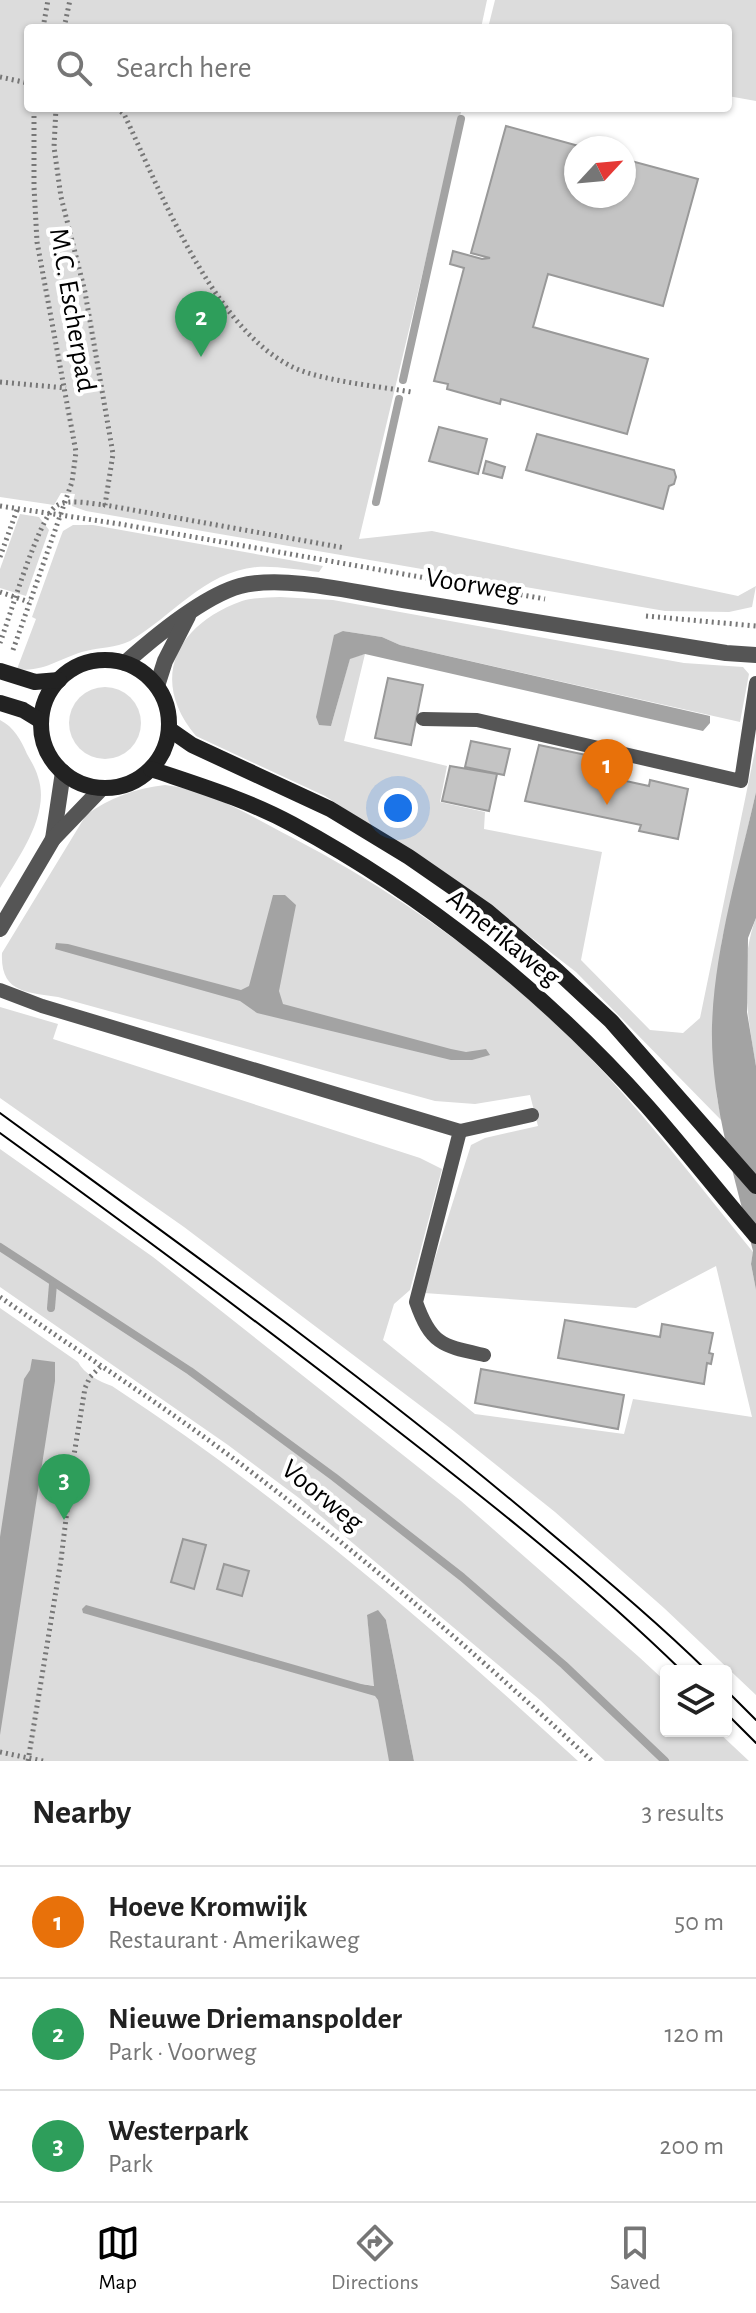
<!DOCTYPE html>
<meta charset="utf-8">
<style>
body{margin:0;font-family:"Alegreya Sans",sans-serif;background:#f6f6f6;color:#222}
.controls{position:absolute;right:24px;bottom:24px;display:grid;overflow:hidden;border-radius:8px;box-shadow:0 2px 6px #0004}
.controls button{width:72px;height:72px;display:grid;place-items:center;padding:0;border:0;border-bottom:2px solid #e0e0e0;background:#fff;color:#222;font:40px sans-serif}
.compass{position:absolute;left:564px;top:136px;width:72px;height:72px;border-radius:50%;background:#fff;box-shadow:0 2px 6px #0004;rotate:64deg}
.you{position:absolute;left:398px;top:808px;width:28px;height:28px;margin:-20px;border:6px solid #fff;border-radius:50%;background:#1a73e8;box-shadow:0 0 0 12px #1a73e833}
.badge{display:grid;place-items:center;width:52px;height:52px;border-radius:50%;background:#000;color:#fff;font-size:26px;font-weight:700}
.pin{position:absolute;translate:-50% -66px;filter:drop-shadow(0 2px 4px #0008)}
.pin::after{content:'';position:absolute;top:42px;width:28px;height:24px;background:inherit;clip-path:polygon(0 0,100% 0,50% 100%)}
.list{margin:0;padding:0;list-style:none}
h2{display:flex;justify-content:space-between;align-items:center;height:104px;margin:0;padding:0 32px;font-size:34px}
h2 small{font-size:26px;font-weight:400;color:#767676}
.list li{display:grid;grid-template-columns:52px 1fr auto;gap:24px;align-items:center;box-sizing:border-box;height:112px;padding:0 32px;border-top:2px solid #e0e0e0}
.list b{display:block;font-size:30px;white-space:nowrap}
.list p{margin:0;font-size:26px;white-space:nowrap;color:#767676}
.list em{font-size:26px;font-style:normal;color:#767676}
.icon{flex:none;width:44px;height:44px;fill:none;stroke:currentColor;stroke-width:2;stroke-linecap:round;stroke-linejoin:round}
.map{position:relative;flex:none;width:756px;height:1761px;overflow:hidden}
.search{position:absolute;background:#fff;box-shadow:0 2px 6px #0004;left:24px;right:24px;top:24px;height:88px;display:flex;align-items:center;gap:20px;box-sizing:border-box;padding:0 28px;border-radius:8px;color:#767676;font-size:30px}
.sheet{height:440px;background:#fff}
nav{display:flex;justify-content:space-around;align-items:center;box-sizing:border-box;height:112px;border-top:2px solid #e0e0e0;background:#fff;font-size:22px;color:#767676}
nav a{display:grid;justify-items:center;gap:4px}
nav .on{color:#000}
.map>svg:first-child{display:block}
.green{fill:#dcdcdc}
.water{fill:#a3a3a3}
.lines{fill:none;stroke-linecap:round;stroke-linejoin:round}
.stream{stroke:#a3a3a3;stroke-width:8}
.building{fill:#c4c4c4;stroke:#999;stroke-width:2}
.path{stroke:#777;stroke-width:5;stroke-dasharray:2 4;stroke-linecap:butt}
.service{stroke:#555;stroke-width:14}
.minor{stroke:#555;stroke-width:16}
.tertiary{stroke:#555;stroke-width:16}
.secondary{stroke:#222;stroke-width:16}
.tram{stroke:#000;stroke-width:2}
.labels{text-anchor:middle;dominant-baseline:central;stroke-width:8;stroke-linejoin:round;paint-order:stroke}
.street-label{font-size:28px;fill:#000;stroke:#fff}
</style>
<div class="map">
<svg width="756" height="1761" viewBox="0 0 756 1761">
<rect width="100%" height="100%" fill="#fff"/>
<g class="green">
<path d="M0,0H487L481,28H28V108H462L359,539L432,531L738,596L756,586L752,607L729,612L665,611L86,511L72,506L75,494L61,493L54,505L0,497Z"/>
<path d="M495,0H756V101L728,96V28H488Z"/>
<path d="M20,514L39,517L49,530L26,596L0,588V569Z"/>
<path d="M73,525H93L323,566L319,572C299,570 277,566 257,567C204,572 173,616 130,641C115,648 101,647 86,651C61,657 44,673 17,669L36,619L32,617L61,536L63,531Z"/>
<path d="M280,597L333,600L684,663L743,667L749,674L740,722L400,645L382,637L343,631L331,726L350,658L365,654L344,741L447,766L440,802L485,812L484,829L602,852L581,960L650,1030L683,1033L700,1018L756,746V792L722,940L712,1025L717,1098L722,1121L576,972L479,897L325,796L196,736C148,679 177,624 242,601C254,597 268,598 280,597Z"/>
<circle cx="105" cy="723" r="36"/>
<path d="M0,720C14,727 21,740 27,754C31,761 36,769 38,777C51,814 18,858 0,888Z"/>
<path d="M165,785C211,790 252,817 293,838C379,883 459,937 532,1002C616,1075 683,1166 753,1252L751,1264L756,1290V1695L664,1608L555,1512L450,1428L184,1227L0,1098V1007L58,1024L53,1039L420,1158L442,1169L410,1290L394,1304L383,1340L475,1414L624,1434L633,1399L752,1417L716,1266L636,1308L424,1293L471,1145L485,1138L538,1126L530,1095L475,1104L435,1101L58,997C29,992 0,994 2,953L86,815C109,798 137,788 165,785Z"/>
<path d="M756,918V1066C748,1019 738,964 756,918Z"/>
<path d="M0,1149L153,1257L461,1501L639,1657L666,1682V1731H717L749,1761H605L540,1700L299,1498L228,1445L0,1287Z"/>
<path d="M0,1308L78,1362C84,1374 100,1382 112,1386C279,1495 431,1626 578,1761H414L386,1620L367,1615L375,1686L362,1684L387,1695L399,1761H0Z"/>
</g>
<g class="water">
<path d="M343,631L382,637L400,645L710,716V723L703,731L365,654L350,659L331,726L319,725L316,717L334,635Z"/>
<path d="M756,792V918L748,938L747,1012L756,1066V1290L751,1264L753,1251C735,1177 710,1101 712,1025C715,946 739,868 756,792Z"/>
<path d="M273,895H285L296,905L279,991L283,1004L451,1049L466,1052L486,1049L490,1055L472,1060H451L257,1013L240,1001L55,949L56,943L68,944L241,990L249,986Z"/>
<path d="M32,1359L55,1362V1381L0,1735V1537L24,1379L30,1370Z"/>
<path d="M86,1605L361,1684L374,1686L367,1615L378,1610L386,1620L414,1761H389L378,1700L375,1696L83,1613L82,1609Z"/>
</g>
<g class="lines">
<g class="stream">
<path d="M403,380L461,119"/>
<path d="M376,502L399,399"/>
<path d="M0,1247L190,1371L334,1477L462,1577L564,1665L665,1761"/>
<path d="M51,1308L53,1284"/>
</g>
</g>
<g class="building">
<path d="M506,126L586,148H576V196H624V159L698,179L663,306L548,274L533,327L648,359L627,434L501,399L500,404L447,389L448,384L434,381L464,268L450,264L453,251L482,259L490,258L471,253Z"/>
<path d="M439,427L487,439L478,474L429,461Z"/>
<path d="M537,434L674,470L676,477L674,484L669,486L663,509L526,470Z"/>
<path d="M486,461L505,467L502,478L483,473Z"/>
<path d="M388,678L423,685L411,745L375,738Z"/>
<path d="M471,741L510,749L504,775L465,767Z"/>
<path d="M539,745L624,763L621,780L649,786L650,780L688,789L678,839L639,831L641,825L525,801Z"/>
<path d="M450,766L497,774L489,811L442,801Z"/>
<path d="M565,1320L660,1337L662,1324L713,1333L709,1353L713,1354L711,1364L707,1363L704,1384L558,1358Z"/>
<path d="M481,1369L624,1395L618,1429L475,1403Z"/>
<path d="M183,1539L206,1545L194,1589L171,1582Z"/>
<path d="M224,1564L249,1571L242,1596L217,1589Z"/>
</g>
<g class="lines">
<g class="path">
<path d="M43,28L48,0"/>
<path d="M64,28L70,0"/>
<path d="M0,77L28,83"/>
<path d="M56,108L54,147L61,197L85,292L113,454L105,505L345,548"/>
<path d="M116,108L124,114C161,192 219,346 308,373C341,383 377,386 411,392"/>
<path d="M0,382L66,388"/>
<path d="M0,506L120,524L545,599"/>
<path d="M0,557L18,507"/>
<path d="M0,592L29,602"/>
<path d="M646,616L756,626"/>
<path d="M0,643C9,619 39,517 56,506C68,498 91,504 105,505"/>
<path d="M13,650L72,482L76,452L37,242L34,187V108"/>
<path d="M0,1297C76,1350 155,1400 230,1456C356,1550 477,1654 592,1761"/>
<path d="M0,1752L43,1761"/>
<path d="M28,1761L61,1560L73,1461L85,1388L90,1377L100,1367"/>
</g>
<g class="service">
<path d="M423,719L477,720L741,781L756,683"/>
<path d="M0,990L42,1006L460,1131L416,1302C431,1345 443,1346 484,1355"/>
<path d="M460,1131L532,1115"/>
</g>
<g class="minor">
<path d="M53,839L63,772"/>
<path d="M0,929L53,839L102,788"/>
</g>
<g class="tertiary">
<path d="M125,663C153,638 204,596 240,586C285,574 362,594 409,601C514,618 620,636 726,653L756,655"/>
<path d="M157,686L165,661L188,616"/>
</g>
<g class="secondary">
<circle cx="105" cy="724" r="64"/>
<path d="M0,671L35,682L59,680"/>
<path d="M0,703L23,710L41,721"/>
<path d="M169,729L192,745L330,809L409,857L487,911L555,969L611,1021L756,1186"/>
<path d="M151,769C198,785 248,800 292,824C425,896 546,993 647,1106C684,1148 719,1193 756,1236"/>
</g>
<g class="tram">
<path d="M0,1113C181,1245 363,1375 534,1519C593,1569 652,1617 707,1671"/>
<path d="M0,1133C133,1229 265,1327 394,1428C493,1505 593,1584 682,1671"/>
<path d="M726,1690L756,1720"/>
<path d="M726,1713L756,1743"/>
</g>
</g>
<g class="labels">
<g class="street-label">
<text transform="translate(72 310) rotate(80)">M.C. Escherpad</text>
<text transform="translate(473 585) rotate(9)">Voorweg</text>
<text transform="translate(503 938) rotate(39)">Amerikaweg</text>
<text transform="translate(322 1496) rotate(39)">Voorweg</text>
</g>
</g>
</svg>
<div class="controls">
<button><svg class="icon" aria-label="layers" viewBox="0 0 24 24"><path d="M12 4l9 5-9 5-9-5zM3 14l9 5 9-5"/></svg></button>
</div>
<svg class="compass" viewBox="-18 -18 36 36"><path d="M0-13l5 13h-10z" fill="#e53935"/><path d="M0 13l5-13h-10z" fill="#767676"/></svg>
<div class="you"></div>
<div class="pin badge" style="left:607px;top:805px;background:#e8710a">1</div>
<div class="pin badge" style="left:201px;top:357px;background:#2e9e5b">2</div>
<div class="pin badge" style="left:64px;top:1520px;background:#2e9e5b">3</div>
<div class="search"><svg class="icon" aria-label="search" viewBox="0 0 24 24"><circle cx="10" cy="10" r="6"/><path d="M15 15l6 6"/></svg>Search here</div>
</div>
<section class="sheet">
<h2>Nearby<small>3 results</small></h2>
<ul class="list">
<li><span class="badge" style="background:#e8710a">1</span><div><b>Hoeve Kromwijk</b><p>Restaurant · Amerikaweg</p></div><em>50 m</em></li>
<li><span class="badge" style="background:#2e9e5b">2</span><div><b>Nieuwe Driemanspolder</b><p>Park · Voorweg</p></div><em>120 m</em></li>
<li><span class="badge" style="background:#2e9e5b">3</span><div><b>Westerpark</b><p>Park</p></div><em>200 m</em></li>
</ul>
</section>
<nav>
<a class="on"><svg class="icon" aria-label="map" viewBox="0 0 24 24"><path d="M3 6l6-2 6 2 6-2v14l-6 2-6-2-6 2zM9 4v14M15 6v14"/></svg>Map</a>
<a><svg class="icon" aria-label="directions" viewBox="0 0 24 24"><path d="M12 3l9 9-9 9-9-9zM9 14v-3h6M13 9l2 2-2 2"/></svg>Directions</a>
<a><svg class="icon" aria-label="saved" viewBox="0 0 24 24"><path d="M7 4h10v16l-5-4-5 4z"/></svg>Saved</a>
</nav>
